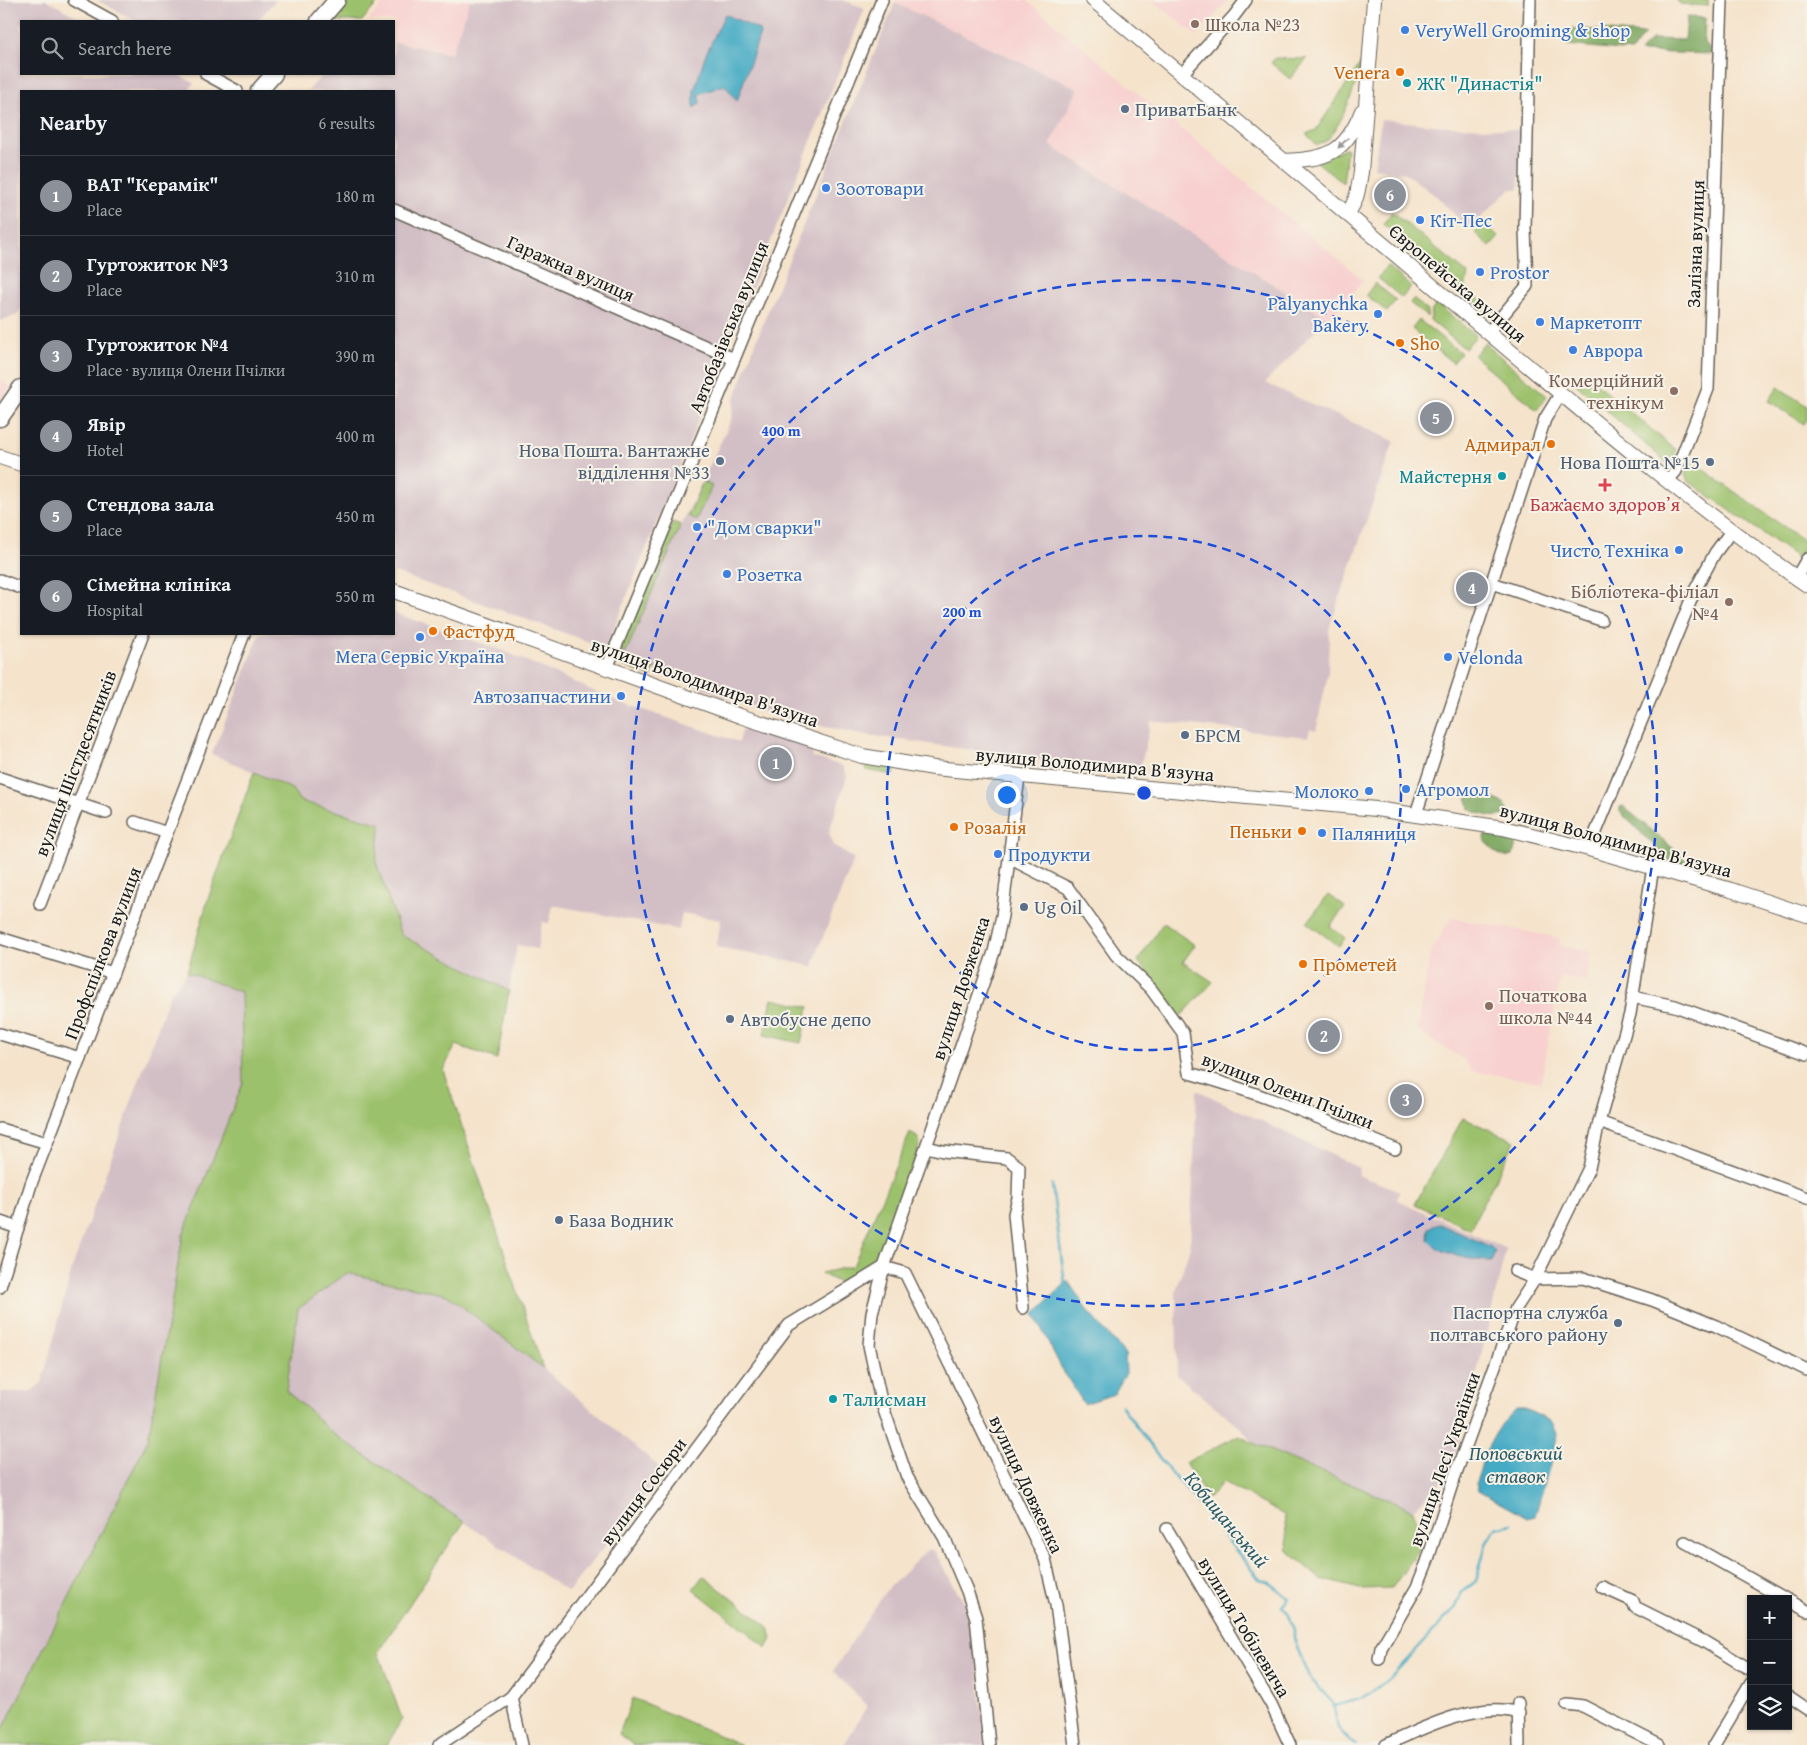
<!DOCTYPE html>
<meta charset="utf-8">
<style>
body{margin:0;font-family:"Gentium Book Plus",serif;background:#20242c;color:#f1f3f6}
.controls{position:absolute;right:15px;bottom:15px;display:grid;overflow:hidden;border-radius:0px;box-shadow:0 1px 4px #0004}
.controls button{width:45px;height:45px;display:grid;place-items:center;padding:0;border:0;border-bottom:1px solid #363941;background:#171b24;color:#f1f3f6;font:25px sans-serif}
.you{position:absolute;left:1006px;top:794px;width:18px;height:18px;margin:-12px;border:4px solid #fff;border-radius:50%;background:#1a73e8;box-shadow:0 0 0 8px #1a73e833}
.badge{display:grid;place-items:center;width:32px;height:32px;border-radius:50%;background:#8c9099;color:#fff;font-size:16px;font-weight:700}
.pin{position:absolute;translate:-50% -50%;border:2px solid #fff;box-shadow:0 1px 5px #0006}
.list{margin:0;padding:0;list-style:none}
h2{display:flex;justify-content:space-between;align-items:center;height:65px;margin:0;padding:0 20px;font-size:21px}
h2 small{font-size:16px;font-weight:400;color:#9ea1a6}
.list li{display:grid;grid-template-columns:32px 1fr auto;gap:15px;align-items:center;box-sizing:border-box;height:80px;padding:0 20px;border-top:1px solid #363941}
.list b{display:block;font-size:19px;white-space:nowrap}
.list p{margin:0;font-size:16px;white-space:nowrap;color:#9ea1a6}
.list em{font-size:16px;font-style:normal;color:#9ea1a6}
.icon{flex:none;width:28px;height:28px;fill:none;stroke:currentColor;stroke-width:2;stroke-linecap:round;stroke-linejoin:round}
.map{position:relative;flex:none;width:1807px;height:1745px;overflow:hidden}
.search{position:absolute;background:#171b24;box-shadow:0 1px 4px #0004;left:20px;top:20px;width:375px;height:55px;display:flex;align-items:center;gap:12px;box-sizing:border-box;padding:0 18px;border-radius:0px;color:#9ea1a6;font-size:19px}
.panel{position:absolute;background:#171b24;box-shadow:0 1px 4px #0004;left:20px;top:90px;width:375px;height:545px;border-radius:0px}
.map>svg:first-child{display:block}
.built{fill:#f7d0cf}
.industrial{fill:#d2bec5}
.green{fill:#9cc16c;stroke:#5c6e44}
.forest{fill:#7da760;stroke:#4c623e}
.water{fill:#44aac4;stroke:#306370}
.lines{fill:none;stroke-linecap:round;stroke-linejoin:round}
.stream{stroke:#44aac4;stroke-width:2.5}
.minor-casing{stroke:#686259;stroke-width:14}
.major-casing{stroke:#686259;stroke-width:16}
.highway-casing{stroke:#686259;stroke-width:19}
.minor{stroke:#fff;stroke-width:11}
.major{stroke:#fff;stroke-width:14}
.highway{stroke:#fff;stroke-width:16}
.oneway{fill:#999}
.ring{fill:none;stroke:#1d4ed8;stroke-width:2.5;stroke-dasharray:9 6}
.education-dot{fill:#8d6e63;stroke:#f7f3e8;stroke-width:2}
.shop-dot{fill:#3f7fe0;stroke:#f7f3e8;stroke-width:2}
.food-dot{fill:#e8710a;stroke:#f7f3e8;stroke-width:2}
.culture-dot{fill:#0f9aa8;stroke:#f7f3e8;stroke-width:2}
.service-dot{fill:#5c6f8a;stroke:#f7f3e8;stroke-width:2}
.health-dot{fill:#e0444e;stroke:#f7f3e8;stroke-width:2}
.labels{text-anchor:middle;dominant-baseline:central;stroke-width:4;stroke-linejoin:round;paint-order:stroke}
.education-label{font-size:19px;fill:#785e54;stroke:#f7f3e8;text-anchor:start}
.shop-label{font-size:19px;fill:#366cbe;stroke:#f7f3e8;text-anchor:start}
.food-label{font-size:19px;fill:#c56008;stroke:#f7f3e8;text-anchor:start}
.culture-label{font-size:19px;fill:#0d838f;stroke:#f7f3e8;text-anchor:start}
.service-label{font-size:19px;fill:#4e5e75;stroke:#f7f3e8;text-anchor:start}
.street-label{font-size:19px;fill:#1c1c1c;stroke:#f7f3e8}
.health-label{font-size:19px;fill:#be3a42;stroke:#f7f3e8}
.water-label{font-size:20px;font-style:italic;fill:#2e5c68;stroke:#f7f3e8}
.centre{fill:#1d4ed8;stroke:#f7f3e8;stroke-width:2.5}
.ring-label{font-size:15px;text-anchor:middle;font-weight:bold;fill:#1d4ed8;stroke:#f7f3e8;stroke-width:4;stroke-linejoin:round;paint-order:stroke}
</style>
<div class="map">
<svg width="1807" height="1745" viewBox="0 0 1807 1745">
<rect width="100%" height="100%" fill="#f7f3e8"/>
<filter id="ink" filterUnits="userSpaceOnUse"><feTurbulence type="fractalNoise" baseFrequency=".02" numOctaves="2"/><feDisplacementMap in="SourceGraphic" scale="10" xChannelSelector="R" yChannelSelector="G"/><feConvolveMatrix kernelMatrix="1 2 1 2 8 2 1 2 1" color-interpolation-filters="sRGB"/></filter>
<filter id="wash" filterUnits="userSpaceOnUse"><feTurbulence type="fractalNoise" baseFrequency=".0096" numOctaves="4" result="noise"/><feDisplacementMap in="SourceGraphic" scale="20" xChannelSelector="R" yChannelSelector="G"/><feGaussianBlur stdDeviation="1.12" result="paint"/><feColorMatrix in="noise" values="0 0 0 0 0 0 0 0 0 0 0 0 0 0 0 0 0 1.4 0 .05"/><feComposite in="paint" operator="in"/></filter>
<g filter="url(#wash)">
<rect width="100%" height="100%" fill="#f5e3cb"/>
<g class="built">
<path d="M386,0H470L451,54L394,42V21H368Z"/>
<path d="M896,0H1026L1363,280L1343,306L1327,318L1050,145L1078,89L895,3Z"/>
<path d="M1152,0H1228L1197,36Z"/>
<path d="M0,378L10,387L0,400Z"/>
<path d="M1451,918L1560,938L1559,946L1591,952L1586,981L1560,977L1541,1082L1472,1071L1463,1059L1418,1031L1430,953Z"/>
</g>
<g class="industrial">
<path d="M0,0H47L84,21H21V74H177L194,83L188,91H21V309L17,315L0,321Z"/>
<path d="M97,0H276L257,21H135Z"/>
<path d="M470,0H842L865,8L606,648L394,572V91H308L323,74H394V42L451,54Z"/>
<path d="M895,3L1078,89L1050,145L1327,318L1265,383L1394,441L1329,629L1328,674L1316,731L1310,729L1308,737L1151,721L1139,774L867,735L778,717L620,656L732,418L734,400L765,318Z"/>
<path d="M1381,119L1431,125L1520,130L1519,189H1510L1469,229L1436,196L1405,173L1374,168Z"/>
<path d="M394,613L504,651L614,700L739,742L745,720L814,742L812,757L843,766L847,776L829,832L834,846L854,859L819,947L813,966L716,947L721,920L682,913L679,930L553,905L549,923L542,922L537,949L517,945L509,991L401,934L376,861L381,824L300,801L293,789L212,754L260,634H394Z"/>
<path d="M187,972L241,992L243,1083L183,1235L148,1440L0,1735V1392H30L42,1383L73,1265L170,994Z"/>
<path d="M1197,1090L1359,1168L1357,1175L1400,1191L1397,1200L1506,1249L1480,1360L1451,1472L1413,1510L1255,1444L1242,1429L1177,1375L1176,1291L1190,1246Z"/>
<path d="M347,1273L447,1295L543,1368L664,1471L568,1592L329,1431L311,1412L286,1391L298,1309Z"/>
<path d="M928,1549L934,1551L973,1618L985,1745H844L867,1706L833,1671L885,1592Z"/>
</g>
<g class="green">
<path d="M349,0H380L362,21H333Z"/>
<path d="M1676,0H1708V6L1680,4Z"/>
<path d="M1275,58L1307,59L1290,79L1271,63Z"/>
<path d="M1362,61C1356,84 1344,122 1327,140C1325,142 1320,144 1317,145L1306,134L1316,130Z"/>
<path d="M1345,148L1347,149L1343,183L1317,162Z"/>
<path d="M1392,212L1468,274L1465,288L1498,314L1495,318L1493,317L1383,224Z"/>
<path d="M1484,223L1499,237L1490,247L1475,233Z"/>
<path d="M1387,266L1411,286L1402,298L1378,278Z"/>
<path d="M1375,283L1396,300L1387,312L1366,295Z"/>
<path d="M1413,299L1428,311L1427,317L1410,303Z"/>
<path d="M1437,304L1476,336L1465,349L1430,320L1432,310Z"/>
<path d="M1419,320L1461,353L1453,363L1412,329Z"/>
<path d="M1484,343L1547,396L1537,410L1474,356Z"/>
<path d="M1577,375L1592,380L1676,450L1671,463H1667L1571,380Z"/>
<path d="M1778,387L1807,406V420L1804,424L1769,401Z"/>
<path d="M1691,461L1807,543L1798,558L1688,481L1685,475Z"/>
<path d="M703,482L712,486L696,520L688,516Z"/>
<path d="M673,522L681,525L625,654L616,650Z"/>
<path d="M625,656L655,668L651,677L622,665Z"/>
<path d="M867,760L895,765L894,775L866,770Z"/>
<path d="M254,772L292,789L300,801L381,824L376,862L401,935L509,991L497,1059L456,1045L443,1070L543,1368L447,1295L347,1273L298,1309L286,1391L311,1412L329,1431L464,1522L378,1652L402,1719L387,1745H0V1735L148,1440L183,1235L243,1083L241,992L187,972L209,896Z"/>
<path d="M1328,895L1345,907L1330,926L1345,938L1339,946L1307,923Z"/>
<path d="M1163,923L1195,945L1183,962L1213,982L1181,1016L1138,961Z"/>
<path d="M772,999L809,1007L801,1043L764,1035Z"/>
<path d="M1463,1118L1515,1141L1470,1229L1415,1204Z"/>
<path d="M910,1133L917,1137L920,1143L885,1246C874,1267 862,1271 842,1284L822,1274L821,1273L853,1266Z"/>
<path d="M1239,1435L1255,1444L1413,1510L1420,1529L1419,1550L1392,1588L1360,1589L1320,1579L1288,1551L1284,1515L1223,1482L1208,1499L1185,1463Z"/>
<path d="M703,1576L769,1627L772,1639L767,1648L693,1589Z"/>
<path d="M633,1698L741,1745H633L619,1734Z"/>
</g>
<g class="forest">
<path d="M1687,17L1705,18L1704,42L1713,54L1640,52L1652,39L1685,40Z"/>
<path d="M1571,28L1645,34L1631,51L1567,45Z"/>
<path d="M1474,794L1490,797L1504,803L1507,810L1506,814C1496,820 1479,814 1469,809L1467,798Z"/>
<path d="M1623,806L1694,866L1695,870L1688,871L1673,864L1620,812V807Z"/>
<path d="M1487,835L1514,840L1516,844L1513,855C1500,860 1490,849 1484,838V836Z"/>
</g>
<g class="water">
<path d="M725,14L759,30L760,34L737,101L725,85L699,94L700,103L694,108V91L705,56Z"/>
<path d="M1439,1224L1491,1247L1495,1252L1491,1261C1473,1261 1439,1254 1428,1240L1429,1228Z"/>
<path d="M1068,1281L1089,1313L1125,1354L1126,1373L1114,1394L1084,1404L1063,1371L1034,1314Z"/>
<path d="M1516,1409H1525L1552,1422L1557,1434L1555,1448L1535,1516L1527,1518L1478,1491L1476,1482L1487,1449L1499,1427Z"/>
</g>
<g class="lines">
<g class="stream">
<path d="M1052,1185L1065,1285"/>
<path d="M1121,1405L1170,1472L1179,1480L1260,1580C1276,1583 1275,1589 1289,1598L1282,1606L1289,1614L1294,1630V1638L1308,1676L1333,1703L1338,1728L1350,1741L1356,1745"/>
<path d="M1334,1706L1363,1698L1390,1678L1456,1607L1462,1592L1476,1581L1486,1544L1496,1528L1512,1524"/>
</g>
</g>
</g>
<g filter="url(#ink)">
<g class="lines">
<defs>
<g id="minor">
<path d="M74,0L112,21"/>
<path d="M206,74L237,91"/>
<path d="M1181,75L1234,16L1246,0"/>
<path d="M394,210L734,359"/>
<path d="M1488,333L1527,286L1525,229L1530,0"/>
<path d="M1668,480L1676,471L1708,389L1722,0"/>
<path d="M1796,578L1807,559"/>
<path d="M0,580L21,588"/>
<path d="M1492,583L1601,620"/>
<path d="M607,668L882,0"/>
<path d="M0,778L106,813"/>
<path d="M1416,814L1545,419L1561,393"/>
<path d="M135,822L167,833"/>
<path d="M1589,849L1695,590L1715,553L1732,530"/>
<path d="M1009,858L1068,888L1116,955L1151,989L1183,1033L1189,1073C1259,1092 1327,1121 1395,1149"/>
<path d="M40,904L143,634"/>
<path d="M0,938L113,973"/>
<path d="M1632,997L1675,1006L1807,1054"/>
<path d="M0,1034L80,1058"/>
<path d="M1599,1122L1807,1198"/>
<path d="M0,1129L47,1143"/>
<path d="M927,1147L943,1151L1007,1158L1019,1167L1018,1198L1014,1214L1023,1308"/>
<path d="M0,1222L18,1228"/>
<path d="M884,1267L905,1273L1045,1559L1056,1605L1075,1745"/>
<path d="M1515,1271L1535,1279L1583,1278L1652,1300L1716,1326L1807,1370"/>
<path d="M0,1287L31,1184L244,634"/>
<path d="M1167,1529L1271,1704L1290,1745"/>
<path d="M1685,1542L1786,1599"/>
<path d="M1602,1587L1633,1601L1635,1607L1703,1641L1751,1670"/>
<path d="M1788,1600L1807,1611"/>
<path d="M1379,1659L1381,1648L1417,1587L1427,1562L1452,1484L1516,1308L1535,1279L1589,1168L1599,1122L1630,1014L1653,867"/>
<path d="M1788,1696L1807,1709"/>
<path d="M511,1697L522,1745"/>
<path d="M1518,1703L1519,1745"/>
<path d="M1567,1704L1583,1706L1659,1745"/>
<path d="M439,1745L511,1697L789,1325L884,1267"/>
<path d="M989,1745L976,1618L967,1591L944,1537L907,1477L881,1401L869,1345L872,1313L884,1267L994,952L1002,916L1019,776"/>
<path d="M1386,1745C1422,1728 1479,1700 1519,1713"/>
<path d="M1714,1745L1751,1683"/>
</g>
<g id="major">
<path d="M1093,0C1217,105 1342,209 1466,314C1577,407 1688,503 1807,585"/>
<path d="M1284,161C1327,159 1345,154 1362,111"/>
<path d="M1347,214C1358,200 1358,189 1361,172L1374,0"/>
<path d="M0,457L21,464"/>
<path d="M394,591L740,716L862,756L934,768L1376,809L1503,828L1589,849L1731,890L1807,915"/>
</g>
<g id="highway">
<path d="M319,21L337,0"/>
<path d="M259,91L274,74"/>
<path d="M0,418L21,388"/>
</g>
</defs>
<use href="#minor" class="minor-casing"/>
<use href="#major" class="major-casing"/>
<use href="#highway" class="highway-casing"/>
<use href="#minor" class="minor"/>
<use href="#major" class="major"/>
<use href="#highway" class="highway"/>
</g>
<defs><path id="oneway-solid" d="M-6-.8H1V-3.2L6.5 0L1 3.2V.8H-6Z" transform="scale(1.25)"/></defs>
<use class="oneway" href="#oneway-solid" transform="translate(1343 143) rotate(134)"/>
</g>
<g class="ring">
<circle cx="1144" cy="793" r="257"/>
<circle cx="1144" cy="793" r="513"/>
</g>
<g class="education-dot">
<circle cx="1195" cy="24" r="5"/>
<circle cx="1674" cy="391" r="5"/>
<circle cx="1729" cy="602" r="5"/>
<circle cx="1489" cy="1006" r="5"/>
</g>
<g class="shop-dot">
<circle cx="1405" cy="30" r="5"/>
<circle cx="826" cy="188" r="5"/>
<circle cx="1420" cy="220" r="5"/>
<circle cx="1480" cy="272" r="5"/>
<circle cx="1378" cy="314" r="5"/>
<circle cx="1540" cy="322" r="5"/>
<circle cx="1573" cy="350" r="5"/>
<circle cx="697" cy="527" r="5"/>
<circle cx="1679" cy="550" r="5"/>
<circle cx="727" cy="574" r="5"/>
<circle cx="420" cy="637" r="5"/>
<circle cx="1448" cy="657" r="5"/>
<circle cx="621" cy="696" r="5"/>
<circle cx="1406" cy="789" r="5"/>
<circle cx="1369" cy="791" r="5"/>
<circle cx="1322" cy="833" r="5"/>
<circle cx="998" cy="854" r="5"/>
</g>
<g class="food-dot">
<circle cx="1400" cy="72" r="5"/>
<circle cx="1400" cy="343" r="5"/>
<circle cx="1551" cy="444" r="5"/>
<circle cx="433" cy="631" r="5"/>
<circle cx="954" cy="827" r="5"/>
<circle cx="1302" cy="831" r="5"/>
<circle cx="1303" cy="964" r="5"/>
</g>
<g class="culture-dot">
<circle cx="1407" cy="83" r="5"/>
<circle cx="1502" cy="476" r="5"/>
<circle cx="833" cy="1399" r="5"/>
</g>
<g class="service-dot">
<circle cx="1125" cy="109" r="5"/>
<circle cx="720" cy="461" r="5"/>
<circle cx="1710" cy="462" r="5"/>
<circle cx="1185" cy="735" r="5"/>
<circle cx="1024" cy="907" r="5"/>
<circle cx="730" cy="1019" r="5"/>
<circle cx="559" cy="1220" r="5"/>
<circle cx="1618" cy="1323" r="5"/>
</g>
<path class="health-dot" d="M1602.5 477.5h5v5h5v5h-5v5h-5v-5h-5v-5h5z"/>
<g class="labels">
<g class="education-label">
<text x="1205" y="24">Школа №23</text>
<text x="1664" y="380" text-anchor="end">Комерційний<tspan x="1664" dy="22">технікум</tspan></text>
<text x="1719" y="591" text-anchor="end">Бібліотека-філіал<tspan x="1719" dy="22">№4</tspan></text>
<text x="1499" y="995">Початкова<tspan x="1499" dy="22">школа №44</tspan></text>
</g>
<g class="shop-label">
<text x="1415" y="30">VeryWell Grooming &amp; shop</text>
<text x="836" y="188">Зоотовари</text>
<text x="1430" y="220">Кіт-Пес</text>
<text x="1490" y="272">Prostor</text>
<text x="1368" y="303" text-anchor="end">Palyanychka<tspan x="1368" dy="22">Bakery</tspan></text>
<text x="1550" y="322">Маркетопт</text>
<text x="1583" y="350">Аврора</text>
<text x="707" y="527">"Дом сварки"</text>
<text x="1669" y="550" text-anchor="end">Чисто Техніка</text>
<text x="737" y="574">Розетка</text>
<text x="420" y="656" text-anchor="middle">Мега Сервіс Україна</text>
<text x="1458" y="657">Velonda</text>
<text x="611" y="696" text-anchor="end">Автозапчастини</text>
<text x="1416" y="789">Агромол</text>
<text x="1359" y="791" text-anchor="end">Молоко</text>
<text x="1332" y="833">Паляниця</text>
<text x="1008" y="854">Продукти</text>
</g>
<g class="food-label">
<text x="1390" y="72" text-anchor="end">Venera</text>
<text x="1410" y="343">Sho</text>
<text x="1541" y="444" text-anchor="end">Адмирал</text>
<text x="443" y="631">Фастфуд</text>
<text x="964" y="827">Розалія</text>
<text x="1292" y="831" text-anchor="end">Пеньки</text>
<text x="1313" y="964">Прометей</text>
</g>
<g class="culture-label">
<text x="1417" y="83">ЖК "Династія"</text>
<text x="1492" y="476" text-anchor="end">Майстерня</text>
<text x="843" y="1399">Талисман</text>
</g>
<g class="service-label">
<text x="1135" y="109">ПриватБанк</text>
<text x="710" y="450" text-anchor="end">Нова Пошта. Вантажне<tspan x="710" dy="22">відділення №33</tspan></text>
<text x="1700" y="462" text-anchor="end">Нова Пошта №15</text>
<text x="1195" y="735">БРСМ</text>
<text x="1034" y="907">Ug Oil</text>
<text x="740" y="1019">Автобусне депо</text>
<text x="569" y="1220">База Водник</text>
<text x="1608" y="1312" text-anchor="end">Паспортна служба<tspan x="1608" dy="22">полтавського району</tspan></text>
</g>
<g class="street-label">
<text transform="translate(1695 244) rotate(-88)">Залізна вулиця</text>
<text transform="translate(571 268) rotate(24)">Гаражна вулиця</text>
<text transform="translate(1458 283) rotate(40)">Європейська вулиця</text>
<text transform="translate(728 327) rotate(-68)">Автобазівська вулиця</text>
<text transform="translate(705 682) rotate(19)">вулиця Володимира В'язуна</text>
<text transform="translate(75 763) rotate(-69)">вулиця Шістдесятників</text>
<text transform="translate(1095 764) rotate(5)">вулиця Володимира В'язуна</text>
<text transform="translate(1616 840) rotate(15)">вулиця Володимира В'язуна</text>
<text transform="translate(102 953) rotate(-69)">Профспілкова вулиця</text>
<text transform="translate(960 988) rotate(-72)">вулиця Довженка</text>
<text transform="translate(1288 1090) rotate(21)">вулиця Олени Пчілки</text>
<text transform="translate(1444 1459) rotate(-71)">вулиця Лесі Українки</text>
<text transform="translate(1027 1484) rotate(65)">вулиця Довженка</text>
<text transform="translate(643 1491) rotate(-53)">вулиця Сосюри</text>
<text transform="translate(1245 1627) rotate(59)">вулиця Тобілевича</text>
</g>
<g class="health-label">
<text x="1605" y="504">Бажаємо здоровʼя</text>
</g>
<g class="water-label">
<text x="1516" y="1452">Поповський<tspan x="1516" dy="23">ставок</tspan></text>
<text transform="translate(1227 1519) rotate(50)">Кобищанський</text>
</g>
</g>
<circle cx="1144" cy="793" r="8" class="centre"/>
<g class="ring-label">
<text x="781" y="436">400 m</text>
<text x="962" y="617">200 m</text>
</g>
</svg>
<div class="controls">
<button>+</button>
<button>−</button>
<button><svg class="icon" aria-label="layers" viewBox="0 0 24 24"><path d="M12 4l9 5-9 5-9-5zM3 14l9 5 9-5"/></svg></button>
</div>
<div class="you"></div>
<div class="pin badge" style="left:776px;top:763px">1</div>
<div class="pin badge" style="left:1324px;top:1036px">2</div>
<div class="pin badge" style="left:1406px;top:1100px">3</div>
<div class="pin badge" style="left:1472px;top:588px">4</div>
<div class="pin badge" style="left:1436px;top:418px">5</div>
<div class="pin badge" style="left:1390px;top:195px">6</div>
<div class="search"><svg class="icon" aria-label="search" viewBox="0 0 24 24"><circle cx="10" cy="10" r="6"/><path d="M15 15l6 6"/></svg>Search here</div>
<section class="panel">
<h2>Nearby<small>6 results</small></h2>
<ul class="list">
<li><span class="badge">1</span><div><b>ВАТ &quot;Керамік&quot;</b><p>Place</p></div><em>180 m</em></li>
<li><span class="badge">2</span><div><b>Гуртожиток №3</b><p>Place</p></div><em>310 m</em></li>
<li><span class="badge">3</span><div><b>Гуртожиток №4</b><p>Place · вулиця Олени Пчілки</p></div><em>390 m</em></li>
<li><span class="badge">4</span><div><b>Явір</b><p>Hotel</p></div><em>400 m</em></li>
<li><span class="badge">5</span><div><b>Стендова зала</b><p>Place</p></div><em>450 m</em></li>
<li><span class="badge">6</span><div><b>Сімейна клініка</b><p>Hospital</p></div><em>550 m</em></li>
</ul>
</section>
</div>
